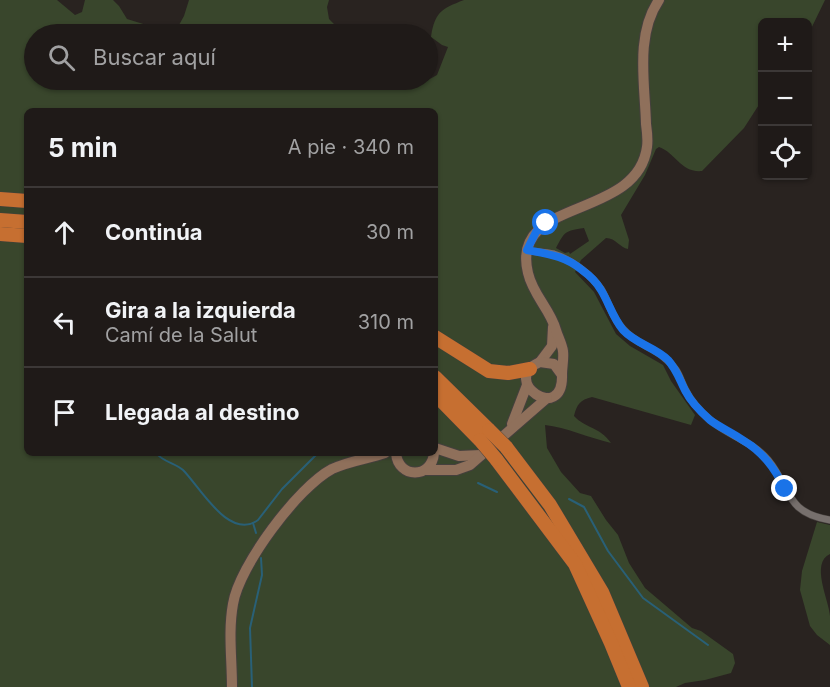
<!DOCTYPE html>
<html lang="es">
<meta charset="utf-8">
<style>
body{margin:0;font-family:Inter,sans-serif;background:#2c2725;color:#f1f3f6}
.controls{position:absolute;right:18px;top:18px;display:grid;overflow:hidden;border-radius:9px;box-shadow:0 2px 4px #0004}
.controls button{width:54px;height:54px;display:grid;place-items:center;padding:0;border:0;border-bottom:2px solid #3c3837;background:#1f1a18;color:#f1f3f6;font:30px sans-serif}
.stop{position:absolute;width:18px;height:18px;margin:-14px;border:4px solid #1a73e8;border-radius:50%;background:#fff}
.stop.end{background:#1a73e8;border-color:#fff;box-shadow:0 2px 6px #0008}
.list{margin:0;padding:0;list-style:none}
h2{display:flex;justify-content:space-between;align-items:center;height:78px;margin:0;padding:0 24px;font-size:26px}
h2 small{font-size:20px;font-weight:400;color:#a1a1a2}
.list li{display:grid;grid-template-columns:39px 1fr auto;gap:18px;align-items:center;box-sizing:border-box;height:90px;padding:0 24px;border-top:2px solid #3c3837}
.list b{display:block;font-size:22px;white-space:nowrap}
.list p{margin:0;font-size:20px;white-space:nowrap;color:#a1a1a2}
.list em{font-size:20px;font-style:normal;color:#a1a1a2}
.icon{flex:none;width:33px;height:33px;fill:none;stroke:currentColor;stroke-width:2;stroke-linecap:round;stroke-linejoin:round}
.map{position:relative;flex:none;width:830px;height:687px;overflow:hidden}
.search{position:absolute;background:#1f1a18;box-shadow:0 2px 4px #0004;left:24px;top:24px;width:414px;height:66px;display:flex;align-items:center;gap:15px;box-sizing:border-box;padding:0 21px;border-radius:33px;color:#a1a1a2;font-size:22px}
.panel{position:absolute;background:#1f1a18;box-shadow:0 2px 4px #0004;left:24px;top:108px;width:414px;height:348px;border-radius:9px}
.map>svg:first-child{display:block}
.green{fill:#39462c;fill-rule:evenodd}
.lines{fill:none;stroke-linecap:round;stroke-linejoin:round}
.stream{stroke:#296077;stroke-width:2}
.street-casing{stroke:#45403d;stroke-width:8}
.secondary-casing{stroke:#45403d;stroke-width:12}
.highway-casing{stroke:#45403d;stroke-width:15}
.street{stroke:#77706d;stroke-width:7}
.secondary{stroke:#8f705b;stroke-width:10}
.highway{stroke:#c66f31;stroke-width:14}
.highway-bridge-casing{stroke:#45403d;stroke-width:15;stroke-linecap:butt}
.highway-bridge{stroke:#c66f31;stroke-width:14}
.route{stroke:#1a73e8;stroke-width:8}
</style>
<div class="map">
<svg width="830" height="687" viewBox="0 0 830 687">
<rect width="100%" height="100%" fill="#292320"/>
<g class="green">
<path d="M0,0H57L75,15L82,12L85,0H113L119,6L127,19L153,27L165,34H34V80H428L437,75L448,47L442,45L431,37C435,12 441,9 464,0H825L808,35V22H762V100L744,128L702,171C681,173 676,153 659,147L656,149L645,175L621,215L629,240L628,249C620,248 616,238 606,238L581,260L575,272L594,292L616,334L630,346L663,365L671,381L695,415L691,425L592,397C580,400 577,404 574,416C586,429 599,426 611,443C589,438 566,427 545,425L547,448L561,472L580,493L591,496L606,520L618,535L629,563L645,588L692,628L701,631L733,654L735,663L731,673L705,680L685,683L676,687H0ZM27,111H435V453H27ZM584,228L589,241L570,254L569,252L565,253L556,248C565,231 565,231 584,228Z"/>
<path d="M189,0H329L327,7L329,19L339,29L358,34H174L184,16Z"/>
<path d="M817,522L830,525V554C810,563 829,600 830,616C830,626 830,636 830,645L817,635L810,626L800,590L802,571Z"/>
</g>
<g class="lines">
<g class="stream">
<path d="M156,453C163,462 175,463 183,470C200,487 229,541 258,520L282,489L318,453"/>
<path d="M478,483L497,492"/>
<path d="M569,499L584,507L608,551L643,598L708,645"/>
<path d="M253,523L256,533"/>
<path d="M252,687L250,628L262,575L261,558"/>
</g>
<defs>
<path id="street" d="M527,251C536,252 546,252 554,254C571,259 591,275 601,289C609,302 612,318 623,329C638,347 660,347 676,370C680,376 682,384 686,391C691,401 700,411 709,419C727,435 752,441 768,460C791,488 785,513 830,520"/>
<g id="secondary">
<path d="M540,362L552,346L553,327"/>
<path d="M562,375L554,364L540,362C498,380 564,426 562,374C562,367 564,359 563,351C562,344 558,337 556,330C550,309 533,295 528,273C509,196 637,221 647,147C648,140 647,131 646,124C645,84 635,35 659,0"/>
<path d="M512,424L527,385"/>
<path d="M435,448L459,456L481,455"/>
<path d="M396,453C398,479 432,479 434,453"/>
<path d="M426,470H456L470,465L547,398"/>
<path d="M232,687C232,659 228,632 233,604C239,566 298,487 332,469C349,461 367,459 385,453"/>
</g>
<g id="highway">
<path d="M0,199L27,201"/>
<path d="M0,220L27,222"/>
<path d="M0,234L27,236"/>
<path d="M435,337L489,371L508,373L530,369"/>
<path d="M435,377L489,430"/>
<path d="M435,394L480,440"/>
<path d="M506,447L550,505L602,592L642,687"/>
<path d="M496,459L575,564L611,643L629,687"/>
</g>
</defs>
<use href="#street" class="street-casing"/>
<use href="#secondary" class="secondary-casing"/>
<use href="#highway" class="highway-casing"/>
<use href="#street" class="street"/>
<use href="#secondary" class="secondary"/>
<use href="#highway" class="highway"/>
<defs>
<g id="highway-bridge">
<path d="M489,430L506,447"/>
<path d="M480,440L496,459"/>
</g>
</defs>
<use href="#highway-bridge" class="highway-bridge-casing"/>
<use href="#highway-bridge" class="highway-bridge"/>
</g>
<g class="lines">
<path class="route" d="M546,223L536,232L527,250C548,254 565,256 582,270C589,275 597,283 601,290C609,303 613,318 623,330C636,344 655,347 668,360C677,370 680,381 686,392C691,402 701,412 710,420C719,427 731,432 741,439C762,451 774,467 785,489"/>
</g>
</svg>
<div class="controls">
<button>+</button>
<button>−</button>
<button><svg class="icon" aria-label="locate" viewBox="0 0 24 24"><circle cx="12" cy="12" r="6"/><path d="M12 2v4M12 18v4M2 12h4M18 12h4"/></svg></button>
</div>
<div class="stop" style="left:546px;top:223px"></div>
<div class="stop end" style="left:785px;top:489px"></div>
<div class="search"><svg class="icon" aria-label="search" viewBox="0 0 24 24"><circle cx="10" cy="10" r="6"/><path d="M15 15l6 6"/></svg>Buscar aquí</div>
<section class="panel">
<h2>5 min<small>A pie · 340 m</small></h2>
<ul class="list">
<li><svg class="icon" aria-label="ahead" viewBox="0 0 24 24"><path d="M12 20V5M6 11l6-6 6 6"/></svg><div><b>Continúa</b></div><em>30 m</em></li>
<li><svg class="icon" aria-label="left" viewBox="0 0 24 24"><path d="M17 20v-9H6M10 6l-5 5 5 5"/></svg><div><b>Gira a la izquierda</b><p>Camí de la Salut</p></div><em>310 m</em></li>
<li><svg class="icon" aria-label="arrive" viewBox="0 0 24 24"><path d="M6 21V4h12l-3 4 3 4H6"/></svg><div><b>Llegada al destino</b></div></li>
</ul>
</section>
</div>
